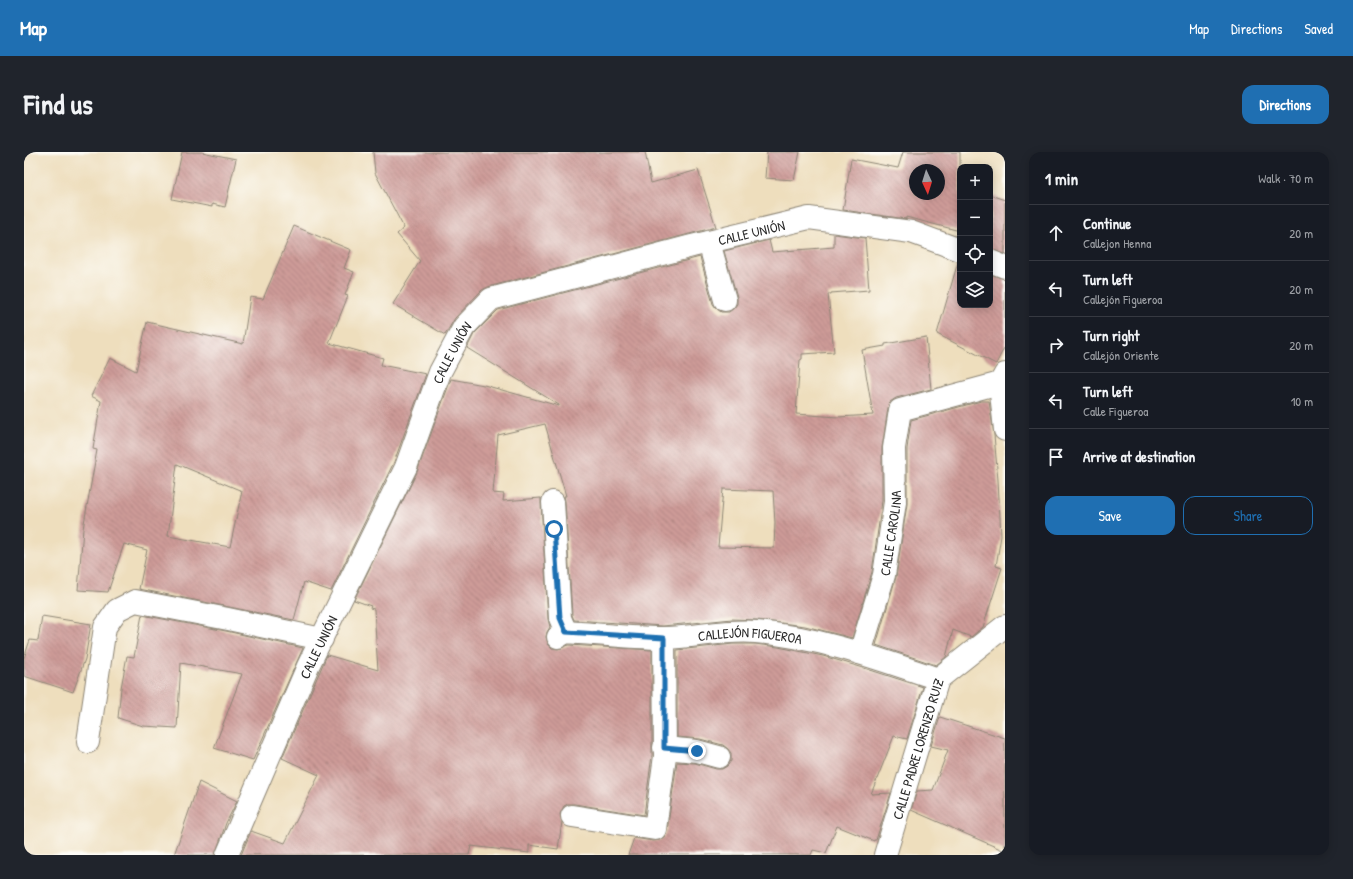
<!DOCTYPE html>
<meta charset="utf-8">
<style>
body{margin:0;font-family:"Patrick Hand",sans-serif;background:#20242c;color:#f1f3f6}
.controls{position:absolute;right:12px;top:12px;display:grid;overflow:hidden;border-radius:8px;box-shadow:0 2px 10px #0003}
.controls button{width:36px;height:36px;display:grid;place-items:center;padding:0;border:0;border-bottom:1px solid #363941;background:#171b24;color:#f1f3f6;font:20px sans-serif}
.compass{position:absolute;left:885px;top:12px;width:36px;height:36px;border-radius:50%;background:#171b24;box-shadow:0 2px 10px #0003;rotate:176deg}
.stop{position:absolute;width:12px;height:12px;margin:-9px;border:3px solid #1f6fb2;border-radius:50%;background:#fff}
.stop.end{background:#1f6fb2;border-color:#fff;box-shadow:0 1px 4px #0008}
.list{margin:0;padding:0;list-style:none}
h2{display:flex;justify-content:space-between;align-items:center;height:52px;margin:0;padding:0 16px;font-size:17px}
h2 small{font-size:13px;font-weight:400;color:#9ea1a6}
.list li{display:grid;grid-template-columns:26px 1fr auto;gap:12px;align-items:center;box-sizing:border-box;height:56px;padding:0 16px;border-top:1px solid #363941}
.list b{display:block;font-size:15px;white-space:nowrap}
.list p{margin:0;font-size:13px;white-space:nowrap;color:#9ea1a6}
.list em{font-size:13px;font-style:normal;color:#9ea1a6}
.actions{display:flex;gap:8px;padding:12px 16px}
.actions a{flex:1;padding:9px 0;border:1px solid #1f6fb2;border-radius:12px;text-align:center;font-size:14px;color:#1f6fb2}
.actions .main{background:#1f6fb2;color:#fff}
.icon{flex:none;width:22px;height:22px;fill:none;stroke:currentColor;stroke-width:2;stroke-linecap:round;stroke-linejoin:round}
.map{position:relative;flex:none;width:981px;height:703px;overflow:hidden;border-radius:12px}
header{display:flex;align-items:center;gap:24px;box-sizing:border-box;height:56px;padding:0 20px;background:#1f6fb2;color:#fff}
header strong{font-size:19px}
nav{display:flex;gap:22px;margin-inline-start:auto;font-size:14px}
.intro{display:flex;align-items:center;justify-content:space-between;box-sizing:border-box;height:96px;padding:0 24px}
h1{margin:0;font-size:28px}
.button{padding:10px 18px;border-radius:12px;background:#1f6fb2;color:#fff;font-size:14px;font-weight:700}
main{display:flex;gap:24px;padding:0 24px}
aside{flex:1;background:#171b24;border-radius:12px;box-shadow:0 2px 10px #0003}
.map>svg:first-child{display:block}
.building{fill:url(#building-back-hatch);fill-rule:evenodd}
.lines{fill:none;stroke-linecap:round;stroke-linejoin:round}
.minor-casing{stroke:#8c8474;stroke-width:24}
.minor{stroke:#fff;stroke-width:22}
.route{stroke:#1f6fb2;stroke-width:5}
.labels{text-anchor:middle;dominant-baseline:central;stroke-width:3;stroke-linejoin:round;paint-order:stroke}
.street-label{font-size:14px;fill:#2b2b2b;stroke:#fdfcf7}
</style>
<header>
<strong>Map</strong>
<nav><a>Map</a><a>Directions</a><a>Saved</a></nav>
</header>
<div class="intro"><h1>Find us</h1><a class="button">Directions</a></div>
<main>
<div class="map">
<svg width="981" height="703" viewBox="0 0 981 703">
<defs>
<pattern id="building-back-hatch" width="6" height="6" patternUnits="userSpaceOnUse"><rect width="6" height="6" fill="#ce9b98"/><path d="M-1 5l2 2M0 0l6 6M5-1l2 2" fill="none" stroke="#a77f7c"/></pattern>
</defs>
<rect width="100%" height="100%" fill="#fdfcf7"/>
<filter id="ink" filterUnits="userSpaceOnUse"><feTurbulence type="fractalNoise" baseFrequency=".025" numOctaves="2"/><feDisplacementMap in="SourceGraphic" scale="8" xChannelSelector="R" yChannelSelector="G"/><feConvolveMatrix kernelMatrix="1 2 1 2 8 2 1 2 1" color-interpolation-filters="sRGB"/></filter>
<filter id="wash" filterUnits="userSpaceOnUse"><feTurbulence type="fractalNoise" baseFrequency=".012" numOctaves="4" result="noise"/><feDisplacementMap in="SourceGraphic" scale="16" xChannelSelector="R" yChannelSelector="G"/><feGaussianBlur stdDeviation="0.9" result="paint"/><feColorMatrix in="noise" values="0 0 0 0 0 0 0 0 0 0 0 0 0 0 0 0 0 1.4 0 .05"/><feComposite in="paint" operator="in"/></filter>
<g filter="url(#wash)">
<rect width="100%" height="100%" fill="#eedebd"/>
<g id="blocks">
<g class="building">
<path d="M158,0H178L212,7L201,55L188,52V55L148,47Z"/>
<path d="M349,0H621L627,31L674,18L692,75L464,135L458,138L431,166L421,183L369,152L396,109L373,82L380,76L351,21Z"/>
<path d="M743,0H776L770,28L741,26Z"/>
<path d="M879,0H936V79L882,65V67L819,58L827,7L874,16ZM891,18H915V42H891Z"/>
<path d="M966,43L981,48V102L966,97Z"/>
<path d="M270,74L327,98L320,116L330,120L321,143L324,144L305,191L359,206L357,213L402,222L370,310L307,439L280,430L270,468L115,437L123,398L100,392L84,440L54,438L59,377L73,298L69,297L77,249L67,244L86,206L112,219L123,170L219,192L226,145L239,147ZM153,312L218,339L206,395L144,384Z"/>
<path d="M810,82L841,86L845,138L807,141V142H804L810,200L778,202V207L776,208L772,262L814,265L849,263L838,198L861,194V192L902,185L907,237L872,246L866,250L864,256L858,296V349L848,420L828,486L781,474L733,468L708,467L639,474L550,468L548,463L541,349L540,344H542L521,272L474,283L469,341L480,342L479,349L517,346V351L524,467L526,475L523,480L522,485L524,492L528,496L534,497L545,493L628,498V603L620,663L550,652H544L540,654L536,662L538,670L534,697L505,693V701L447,694L445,703H217L227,679L261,691L295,623L258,606L303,503L354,518L350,457L346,456L347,454L330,448L393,320L427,227L460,233L535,254V253L443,196L450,182L474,158L676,105L689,152L693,157L697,160H705L710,156L713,152V145L700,99L745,88L748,100L810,95ZM699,337L749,339L751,371L750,396L694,395Z"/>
<path d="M934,110H936V153H966V122L981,127V194L972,212L913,182Z"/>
<path d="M957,249H965L970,283L974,328L977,384L972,414L978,416L959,475L947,485L929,478L922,505L912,513L852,493L872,425L883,352V297L887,268Z"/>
<path d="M118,463L202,479L279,496L229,608L190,596L218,522L157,511L153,576L119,574L94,566L97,536L103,504L110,505Z"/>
<path d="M18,464L67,472L61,507L49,540L0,524V506L6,488L14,489Z"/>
<path d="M709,492H731L754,495L799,504L843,517L899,535L883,587L870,584L847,642L867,641L852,688H850V689L813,674L802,701L789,698L787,703H604L610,686L629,689L636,688L641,684L643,679L653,610L671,611L692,617H698L703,614L707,609V601L704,597L699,593L676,587L653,585V498Z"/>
<path d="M916,565L981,586V699L887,658L893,639L909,638L924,598L907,594Z"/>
<path d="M175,630L213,649L202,671L191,703H150Z"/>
</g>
</g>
</g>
<g filter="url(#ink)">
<use href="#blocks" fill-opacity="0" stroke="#8c8474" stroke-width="1"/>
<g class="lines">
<defs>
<g id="minor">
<path d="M685,90L701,148"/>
<path d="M966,109L981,115"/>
<path d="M981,222L976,231L981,278"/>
<path d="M529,350L536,466L542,480"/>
<path id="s1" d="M534,485L542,480C574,482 606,486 639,486C670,486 701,477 732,480C795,485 855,507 914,527"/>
<path id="s2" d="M836,501L860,423L871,350L870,296L876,258L976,231"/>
<path d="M64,590L81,475L93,458L111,449L204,467L298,487"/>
<path d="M640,596L673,599L695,605"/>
<path d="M548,664L631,677L641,604L640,486"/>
<path id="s3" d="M203,703L284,514L382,315L416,220L440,175L467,147L668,94L785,66L887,80L936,98"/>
<path id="s4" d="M861,703L914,527L981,474"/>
</g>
</defs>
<use href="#minor" class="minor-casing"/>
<use href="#minor" class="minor"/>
</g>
</g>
<g class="lines" filter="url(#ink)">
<path class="route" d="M530,377L536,466L542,480L640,486V596L673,599"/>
</g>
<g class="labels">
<g class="street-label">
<text stroke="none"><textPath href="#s3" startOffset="887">CALLE UNIÓN</textPath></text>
<text stroke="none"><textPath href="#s3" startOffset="551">CALLE UNIÓN</textPath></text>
<text stroke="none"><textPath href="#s2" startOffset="124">CALLE CAROLINA</textPath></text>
<text stroke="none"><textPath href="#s1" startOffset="194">CALLEJÓN FIGUEROA</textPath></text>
<text stroke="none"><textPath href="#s3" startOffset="227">CALLE UNIÓN</textPath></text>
<text stroke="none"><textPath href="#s4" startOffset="111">CALLE PADRE LORENZO RUIZ</textPath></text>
</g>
</g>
</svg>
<div class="controls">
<button>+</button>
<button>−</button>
<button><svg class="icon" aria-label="locate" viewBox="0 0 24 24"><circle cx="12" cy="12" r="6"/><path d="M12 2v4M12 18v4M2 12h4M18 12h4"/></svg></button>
<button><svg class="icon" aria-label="layers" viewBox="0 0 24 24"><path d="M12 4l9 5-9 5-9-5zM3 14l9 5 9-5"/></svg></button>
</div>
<svg class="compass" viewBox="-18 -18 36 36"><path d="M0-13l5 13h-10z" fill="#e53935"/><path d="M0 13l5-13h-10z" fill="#9ea1a6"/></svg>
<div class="stop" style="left:530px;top:377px"></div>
<div class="stop end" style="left:673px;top:599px"></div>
</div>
<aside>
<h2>1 min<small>Walk · 70 m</small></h2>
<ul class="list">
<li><svg class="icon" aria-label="ahead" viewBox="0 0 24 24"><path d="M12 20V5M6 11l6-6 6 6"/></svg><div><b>Continue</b><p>Callejon Henna</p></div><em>20 m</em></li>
<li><svg class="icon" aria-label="left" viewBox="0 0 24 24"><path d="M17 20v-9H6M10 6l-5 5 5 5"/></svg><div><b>Turn left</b><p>Callejón Figueroa</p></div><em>20 m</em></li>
<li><svg class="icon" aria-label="right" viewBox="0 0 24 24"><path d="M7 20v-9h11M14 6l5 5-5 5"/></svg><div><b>Turn right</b><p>Callejón Oriente</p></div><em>20 m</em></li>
<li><svg class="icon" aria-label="left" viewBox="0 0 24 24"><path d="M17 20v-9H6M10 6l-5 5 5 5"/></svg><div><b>Turn left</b><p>Calle Figueroa</p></div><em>10 m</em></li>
<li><svg class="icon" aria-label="arrive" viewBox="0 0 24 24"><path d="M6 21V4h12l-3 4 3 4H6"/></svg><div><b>Arrive at destination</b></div></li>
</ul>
<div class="actions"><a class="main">Save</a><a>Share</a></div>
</aside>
</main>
